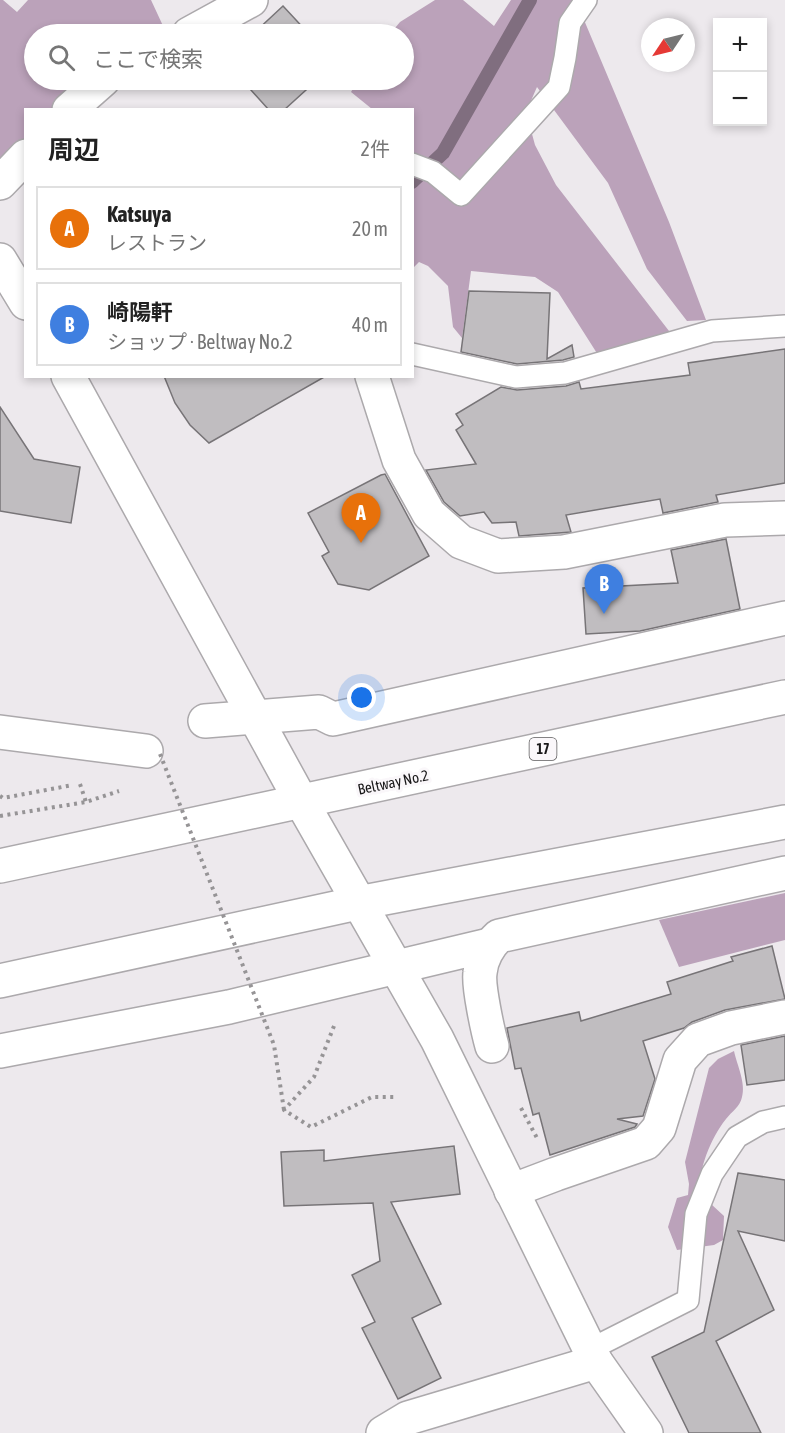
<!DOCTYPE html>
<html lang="ja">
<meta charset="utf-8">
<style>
body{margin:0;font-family:"Asap Condensed","Noto Sans JP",sans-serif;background:#f2f2f2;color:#222}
.controls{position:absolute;right:18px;top:18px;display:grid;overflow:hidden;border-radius:0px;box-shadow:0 3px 9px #0003}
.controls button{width:54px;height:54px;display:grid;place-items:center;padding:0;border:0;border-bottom:2px solid #e0e0e0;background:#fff;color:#222;font:30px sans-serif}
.compass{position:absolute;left:641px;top:18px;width:54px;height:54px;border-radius:50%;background:#fff;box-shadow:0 3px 9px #0003;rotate:235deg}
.you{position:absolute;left:362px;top:698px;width:21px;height:21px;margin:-15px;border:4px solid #fff;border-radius:50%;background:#1a73e8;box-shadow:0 0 0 9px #1a73e833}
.badge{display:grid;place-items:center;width:39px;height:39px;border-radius:50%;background:#7c3aed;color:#fff;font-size:20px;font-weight:700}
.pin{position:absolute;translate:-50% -50px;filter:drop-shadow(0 2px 3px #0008)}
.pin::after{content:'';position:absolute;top:32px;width:21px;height:18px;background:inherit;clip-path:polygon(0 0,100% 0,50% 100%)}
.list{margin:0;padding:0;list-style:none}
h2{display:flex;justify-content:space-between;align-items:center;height:78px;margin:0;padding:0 24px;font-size:26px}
h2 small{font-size:20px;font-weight:400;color:#767676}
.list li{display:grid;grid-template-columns:39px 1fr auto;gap:18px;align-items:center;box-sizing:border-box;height:84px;margin:0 12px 12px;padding:0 12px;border:2px solid #e0e0e0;border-radius:0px}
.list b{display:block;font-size:22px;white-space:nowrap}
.list p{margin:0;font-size:20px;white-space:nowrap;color:#767676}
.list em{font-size:20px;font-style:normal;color:#767676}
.icon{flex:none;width:33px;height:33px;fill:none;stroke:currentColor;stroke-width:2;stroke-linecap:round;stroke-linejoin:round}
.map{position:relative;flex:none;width:785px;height:1433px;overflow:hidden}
.search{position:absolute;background:#fff;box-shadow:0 3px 9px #0003;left:24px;top:24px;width:390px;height:66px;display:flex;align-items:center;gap:15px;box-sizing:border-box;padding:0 21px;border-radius:33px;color:#767676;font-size:22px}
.panel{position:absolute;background:#fff;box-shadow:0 3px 9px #0003;left:24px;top:108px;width:390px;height:270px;border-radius:0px}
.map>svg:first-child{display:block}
.forest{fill:#bba2ba}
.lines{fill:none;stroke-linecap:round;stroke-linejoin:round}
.stream{stroke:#806e7f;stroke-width:14}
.building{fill:#c0bdc0;stroke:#777477;stroke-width:1.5}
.lane-casing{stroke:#aca9ac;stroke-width:24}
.street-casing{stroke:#aca9ac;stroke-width:36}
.secondary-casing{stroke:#aca9ac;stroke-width:36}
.primary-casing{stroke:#aca9ac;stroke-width:36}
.path{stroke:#969496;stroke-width:4;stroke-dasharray:3 4.5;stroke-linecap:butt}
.lane{stroke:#fff;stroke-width:21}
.street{stroke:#fff;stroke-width:33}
.secondary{stroke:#fff;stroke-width:33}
.primary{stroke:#fff;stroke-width:33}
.path-bridge{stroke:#969496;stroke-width:4;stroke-dasharray:3 4.5;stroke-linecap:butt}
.labels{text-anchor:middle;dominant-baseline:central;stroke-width:6;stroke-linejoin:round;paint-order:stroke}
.shield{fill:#faf7fa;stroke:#5c5b5c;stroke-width:1.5}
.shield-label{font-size:14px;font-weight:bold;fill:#191819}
.street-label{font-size:15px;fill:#191819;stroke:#faf7fa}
</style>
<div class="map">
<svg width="785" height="1433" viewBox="0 0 785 1433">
<rect width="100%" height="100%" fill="#ede9ed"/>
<g class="forest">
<path d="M0,0H3L17,12L28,0H151L164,28L153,34H34V80H84L53,109L26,110L25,147L0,159Z"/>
<path d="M435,0H463L494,26L511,0H572L584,20L669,222L706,320L687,321L647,269L608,183L537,87L526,112L535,145L556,185L676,340L600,358L558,292L535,277L471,271L462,338L453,327L448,286L428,266L419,262L413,268L412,110L372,109L351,92L358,80H404V34H390L400,22Z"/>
<path d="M785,893V940L679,967L659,920Z"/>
<path d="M734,1051C737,1065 746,1083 742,1097C740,1107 732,1111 726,1119C710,1139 699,1169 699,1193L724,1216L723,1240L714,1245L677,1250L668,1227L677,1198L688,1195L689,1184L685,1162L709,1068L718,1059Z"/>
</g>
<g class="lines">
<path class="stream" d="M412,182L443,153L530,0"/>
</g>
<g class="building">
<path d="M283,6L309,34H253Z"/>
<path d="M242,80H317L284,110H269Z"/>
<path d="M469,291L550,293L547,359L572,345L574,357L563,360L517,364L461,352Z"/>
<path d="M785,349V483L716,495L718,502L663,513L660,499L566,515L571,532L519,536L516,522L492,523L484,512L460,516L444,502L426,470L476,464L456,430L463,425L456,414L501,387L517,390L566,386L579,382L581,389L690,375L688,363Z"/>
<path d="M164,376H326L209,443L190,425L175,403Z"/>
<path d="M0,407L34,459L80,467L71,523L0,511Z"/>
<path d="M385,474L429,556L369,590L338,584L322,556L329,552L308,513L381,475Z"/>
<path d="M726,539L740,609L640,631L586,634L583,588L678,583L671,550Z"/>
<path d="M772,946L785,999L725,1010L692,1022L684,1028L643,1041L655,1079L643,1116L617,1119L637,1124L635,1127L550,1155L539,1113L533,1115L521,1068L515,1069L507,1028L579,1012L581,1021L671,994L667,982L733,961L731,957Z"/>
<path d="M785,1036V1080L747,1085L741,1045Z"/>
<path d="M454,1146L460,1194L391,1202L441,1304L412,1318L441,1378L398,1399L362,1328L375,1322L352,1275L380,1261L373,1203L284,1206L281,1152L324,1150V1161Z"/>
<path d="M738,1173L785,1180V1241L738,1231L774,1310L716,1341L761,1433H689L652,1357L704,1332Z"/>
</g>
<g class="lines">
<defs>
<g id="lane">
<path d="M412,164L433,172L461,195L559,87L565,58L570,23L586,0"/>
<path d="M412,354L516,377L565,373L712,331L785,326"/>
<path d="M589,1350L688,1300L696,1214L712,1174L737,1137L763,1122L785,1117"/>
</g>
<g id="street">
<path d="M189,34L251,0"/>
<path d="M69,110L103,80"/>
<path d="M0,183L26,156"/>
<path d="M372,376L399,460L429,514L461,542L498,556L564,552L725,520L785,518"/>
<path d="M205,721L319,712L333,719L785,618"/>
<path d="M0,732L146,751"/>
<path d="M492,1046C488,1032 478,986 480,973C481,959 489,945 499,936L785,873"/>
<path d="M0,1051L229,1007L489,945"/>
<path d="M511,1191L556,1174L646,1143L659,1128L680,1060L698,1040L731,1028L785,1017"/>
<path d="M383,1433L408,1418L596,1362"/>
</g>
<g id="secondary">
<path d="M0,260L26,303"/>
<path d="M68,376L301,801L437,1039L596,1362L646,1433"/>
</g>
<g id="primary">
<path d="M0,866L785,697"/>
<path d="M0,981L358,903L785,822"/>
</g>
</defs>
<use href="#lane" class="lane-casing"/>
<use href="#street" class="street-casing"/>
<use href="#secondary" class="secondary-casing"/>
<use href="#primary" class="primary-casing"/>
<g class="path">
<path d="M80,784L86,802"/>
<path d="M0,796L3,798L73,785"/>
<path d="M0,816L86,802L119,791"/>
<path d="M334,1026L314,1077L284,1110L311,1127L372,1097H397"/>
<path d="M521,1108L537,1138"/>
</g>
<use href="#lane" class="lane"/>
<use href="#street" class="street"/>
<use href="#secondary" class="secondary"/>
<use href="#primary" class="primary"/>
<path class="path-bridge" d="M160,754L274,1045L284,1110"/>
</g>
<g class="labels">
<rect class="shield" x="529.5" y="738" width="27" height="22" rx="4.5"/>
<g class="shield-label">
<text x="543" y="749">17</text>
</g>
<g class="street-label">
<text transform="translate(393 782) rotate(-12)">Beltway No.2</text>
</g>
</g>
</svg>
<div class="controls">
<button>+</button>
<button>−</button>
</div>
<svg class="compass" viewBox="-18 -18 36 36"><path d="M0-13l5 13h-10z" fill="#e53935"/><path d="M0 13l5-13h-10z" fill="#767676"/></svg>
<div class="you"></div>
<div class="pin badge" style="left:361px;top:543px;background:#e8710a">A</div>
<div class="pin badge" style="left:604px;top:614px;background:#3f7fe0">B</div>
<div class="search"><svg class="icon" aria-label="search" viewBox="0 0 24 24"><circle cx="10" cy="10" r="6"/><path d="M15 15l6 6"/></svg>ここで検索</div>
<section class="panel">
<h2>周辺<small>2件</small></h2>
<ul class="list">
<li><span class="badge" style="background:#e8710a">A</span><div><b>Katsuya</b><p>レストラン</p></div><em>20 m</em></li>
<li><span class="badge" style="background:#3f7fe0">B</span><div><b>崎陽軒</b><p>ショップ · Beltway No.2</p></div><em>40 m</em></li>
</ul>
</section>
</div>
